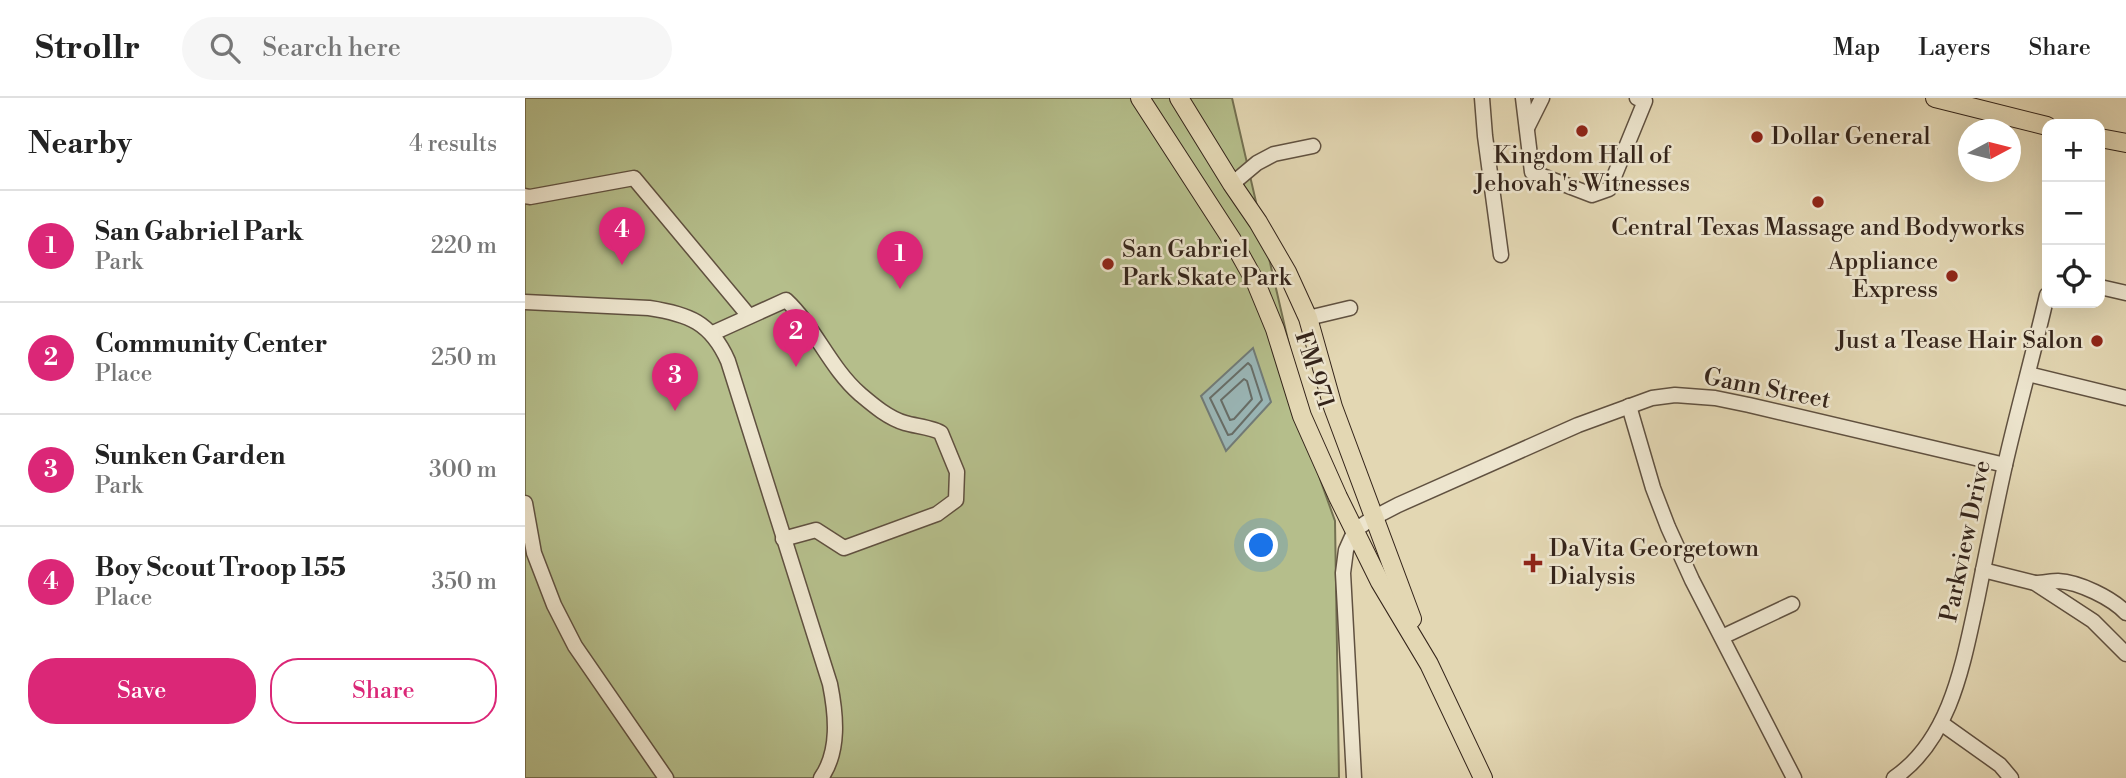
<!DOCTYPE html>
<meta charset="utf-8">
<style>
body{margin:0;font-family:"Libre Bodoni",serif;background:#f6f6f6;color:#222}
.controls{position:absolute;right:21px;top:21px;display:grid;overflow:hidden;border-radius:14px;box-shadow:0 7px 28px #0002}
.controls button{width:63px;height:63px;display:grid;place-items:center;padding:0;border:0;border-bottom:2px solid #e0e0e0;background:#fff;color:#222;font:35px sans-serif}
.compass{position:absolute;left:1433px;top:21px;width:63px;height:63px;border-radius:50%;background:#fff;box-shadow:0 7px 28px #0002;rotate:83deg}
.you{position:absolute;left:737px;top:448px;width:24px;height:24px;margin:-18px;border:5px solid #fff;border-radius:50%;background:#1a73e8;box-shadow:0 0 0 10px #1a73e833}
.badge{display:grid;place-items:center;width:46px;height:46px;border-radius:50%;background:#db2777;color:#fff;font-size:23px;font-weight:700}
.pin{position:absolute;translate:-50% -58px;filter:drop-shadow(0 2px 4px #0008)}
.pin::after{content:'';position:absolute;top:37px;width:24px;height:21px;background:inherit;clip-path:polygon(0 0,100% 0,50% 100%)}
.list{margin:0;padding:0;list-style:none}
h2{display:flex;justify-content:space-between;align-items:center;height:91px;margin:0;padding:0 28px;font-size:30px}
h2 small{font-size:23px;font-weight:400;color:#767676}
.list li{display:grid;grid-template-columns:46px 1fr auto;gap:21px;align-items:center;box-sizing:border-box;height:112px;padding:0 28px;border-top:2px solid #e0e0e0}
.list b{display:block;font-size:26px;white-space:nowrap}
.list p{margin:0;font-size:23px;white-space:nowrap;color:#767676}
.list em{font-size:23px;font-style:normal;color:#767676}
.actions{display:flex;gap:14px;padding:21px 28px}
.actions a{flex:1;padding:16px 0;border:2px solid #db2777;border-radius:28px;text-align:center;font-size:24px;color:#db2777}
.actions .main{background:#db2777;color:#fff}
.icon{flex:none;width:38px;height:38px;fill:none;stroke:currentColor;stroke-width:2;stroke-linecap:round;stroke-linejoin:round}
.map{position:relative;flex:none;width:1601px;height:680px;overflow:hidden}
header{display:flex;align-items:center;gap:42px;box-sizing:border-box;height:98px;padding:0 35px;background:#fff;border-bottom:2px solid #e0e0e0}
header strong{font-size:33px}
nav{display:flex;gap:38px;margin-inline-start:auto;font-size:24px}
.search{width:490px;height:63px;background:#f6f6f6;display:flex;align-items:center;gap:18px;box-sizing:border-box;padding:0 24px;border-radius:38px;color:#767676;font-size:26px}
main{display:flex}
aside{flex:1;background:#fff}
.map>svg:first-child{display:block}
.green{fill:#b5be8b;stroke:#747152;stroke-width:2}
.water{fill:#9ab7b8;stroke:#717c79;stroke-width:2}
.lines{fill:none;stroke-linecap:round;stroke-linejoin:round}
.shore{stroke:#676e69;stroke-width:2}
.minor-casing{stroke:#605140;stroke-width:17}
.major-casing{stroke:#34241a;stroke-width:20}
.minor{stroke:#ede5ce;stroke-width:14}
.major{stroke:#e3d7b3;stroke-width:18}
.poi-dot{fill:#8f2418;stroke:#ede5ce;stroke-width:2.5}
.labels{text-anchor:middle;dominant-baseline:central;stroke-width:5;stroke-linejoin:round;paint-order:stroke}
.poi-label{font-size:24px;fill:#34241a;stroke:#ede5ce;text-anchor:start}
.street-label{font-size:24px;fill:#34241a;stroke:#ede5ce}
</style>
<header>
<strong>Strollr</strong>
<div class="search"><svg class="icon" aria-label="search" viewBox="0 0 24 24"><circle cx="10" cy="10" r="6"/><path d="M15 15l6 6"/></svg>Search here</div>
<nav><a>Map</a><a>Layers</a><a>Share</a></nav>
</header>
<main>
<aside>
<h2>Nearby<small>4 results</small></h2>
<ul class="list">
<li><span class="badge">1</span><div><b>San Gabriel Park</b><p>Park</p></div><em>220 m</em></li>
<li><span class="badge">2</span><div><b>Community Center</b><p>Place</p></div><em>250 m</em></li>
<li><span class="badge">3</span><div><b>Sunken Garden</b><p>Park</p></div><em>300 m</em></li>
<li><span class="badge">4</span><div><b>Boy Scout Troop 155</b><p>Place</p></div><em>350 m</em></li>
</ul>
<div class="actions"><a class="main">Save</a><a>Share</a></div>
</aside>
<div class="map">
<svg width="1601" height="680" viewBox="0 0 1601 680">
<rect width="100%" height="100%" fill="#e3d7b3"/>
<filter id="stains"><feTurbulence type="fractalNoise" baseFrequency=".00286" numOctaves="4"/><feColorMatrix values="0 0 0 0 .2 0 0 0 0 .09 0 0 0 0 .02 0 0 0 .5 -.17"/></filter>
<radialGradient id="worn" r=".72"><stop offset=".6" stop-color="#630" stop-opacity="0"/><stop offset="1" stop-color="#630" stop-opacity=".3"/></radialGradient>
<path class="green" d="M0,0H707L795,381L810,423L814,680H0Z"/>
<path class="water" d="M728,250L746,304L701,353L676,298Z"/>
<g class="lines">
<g class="shore">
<path d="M723,265L726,268L737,302L707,336L703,337L685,300Z"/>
<path d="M719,281L722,283L727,301L709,321L705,322L696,302Z"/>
</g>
<defs>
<g id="minor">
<path d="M957,0L960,38L976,157"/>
<path d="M998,0L1007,74L1067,97L1084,91L1120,3L1112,0"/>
<path d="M1002,30L1017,0"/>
<path d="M707,86L732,65L749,56L788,48"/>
<path d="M0,98L5,99L109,80L224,218"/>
<path d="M1575,189L1601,195"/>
<path d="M0,204L124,210C163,216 186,224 203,263L305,586C311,616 315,653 296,680"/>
<path d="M783,220L825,210"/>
<path d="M188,235L261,202C290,229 305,270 335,296C348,307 363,320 380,325C390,328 410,330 416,335L432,374L431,402L412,416L319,450L291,432L258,441"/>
<path d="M1503,276L1601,300"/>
<path d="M1104,308L1128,390L1143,429L1167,482L1269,680"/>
<path d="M0,405L9,455L29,507L50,548L141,680"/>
<path d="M1458,472L1510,485L1568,523L1601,556"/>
<path d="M1510,485C1518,485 1526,483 1533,483C1554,484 1587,500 1601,515"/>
<path d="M1197,539L1267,506"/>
<path d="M1416,625L1475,667L1486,680"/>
<path d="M829,680L818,475L821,452L830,432L848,420L873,407L1053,327L1127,300L1150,297L1190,300L1224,307L1480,367"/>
<path d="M1369,680C1426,641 1438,565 1452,502C1461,457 1470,412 1480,367C1493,310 1509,254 1522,197"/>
</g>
<g id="major">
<path d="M615,0L707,142L731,185L750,231L777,318L813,399L855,484L904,566L958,680"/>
<path d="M654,0L707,86L733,124L762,174L783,220L808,309L887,521"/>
<path d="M1410,0L1522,28"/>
<path d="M1575,40L1601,45"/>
</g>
</defs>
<use href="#minor" class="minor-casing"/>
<use href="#major" class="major-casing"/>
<use href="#minor" class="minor"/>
<use href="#major" class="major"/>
</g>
<g class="poi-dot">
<circle cx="1057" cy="33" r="7"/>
<circle cx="1232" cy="39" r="7"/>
<circle cx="1293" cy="104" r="7"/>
<circle cx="583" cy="166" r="7"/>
<circle cx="1427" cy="178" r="7"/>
<circle cx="1572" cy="243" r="7"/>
<path d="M1004.5 454.5h7v7h7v7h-7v7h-7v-7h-7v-7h7z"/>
</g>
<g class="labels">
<g class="poi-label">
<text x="1246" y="39">Dollar General</text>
<text x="1057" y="58" text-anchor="middle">Kingdom Hall of<tspan x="1057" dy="28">Jehovah's Witnesses</tspan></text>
<text x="1293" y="130" text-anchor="middle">Central Texas Massage and Bodyworks</text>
<text x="597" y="152">San Gabriel<tspan x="597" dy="28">Park Skate Park</tspan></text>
<text x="1413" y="164" text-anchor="end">Appliance<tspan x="1413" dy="28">Express</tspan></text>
<text x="1558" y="243" text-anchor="end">Just a Tease Hair Salon</text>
<text x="1024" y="451">DaVita Georgetown<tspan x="1024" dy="28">Dialysis</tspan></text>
</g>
<g class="street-label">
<text transform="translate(789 272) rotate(72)">FM 971</text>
<text transform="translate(1242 291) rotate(11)">Gann Street</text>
<text transform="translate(1441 443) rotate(-78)">Parkview Drive</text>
</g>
</g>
<rect width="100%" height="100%" filter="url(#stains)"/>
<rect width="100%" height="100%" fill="url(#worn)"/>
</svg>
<div class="controls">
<button>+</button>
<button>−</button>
<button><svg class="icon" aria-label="locate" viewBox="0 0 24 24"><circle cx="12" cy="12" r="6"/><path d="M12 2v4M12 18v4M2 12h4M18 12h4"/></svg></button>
</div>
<svg class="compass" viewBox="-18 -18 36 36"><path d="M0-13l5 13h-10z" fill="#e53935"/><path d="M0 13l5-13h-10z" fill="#767676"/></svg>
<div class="you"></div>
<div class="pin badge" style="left:375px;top:191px">1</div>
<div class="pin badge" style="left:271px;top:269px">2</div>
<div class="pin badge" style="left:150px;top:313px">3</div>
<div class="pin badge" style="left:97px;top:167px">4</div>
</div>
</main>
